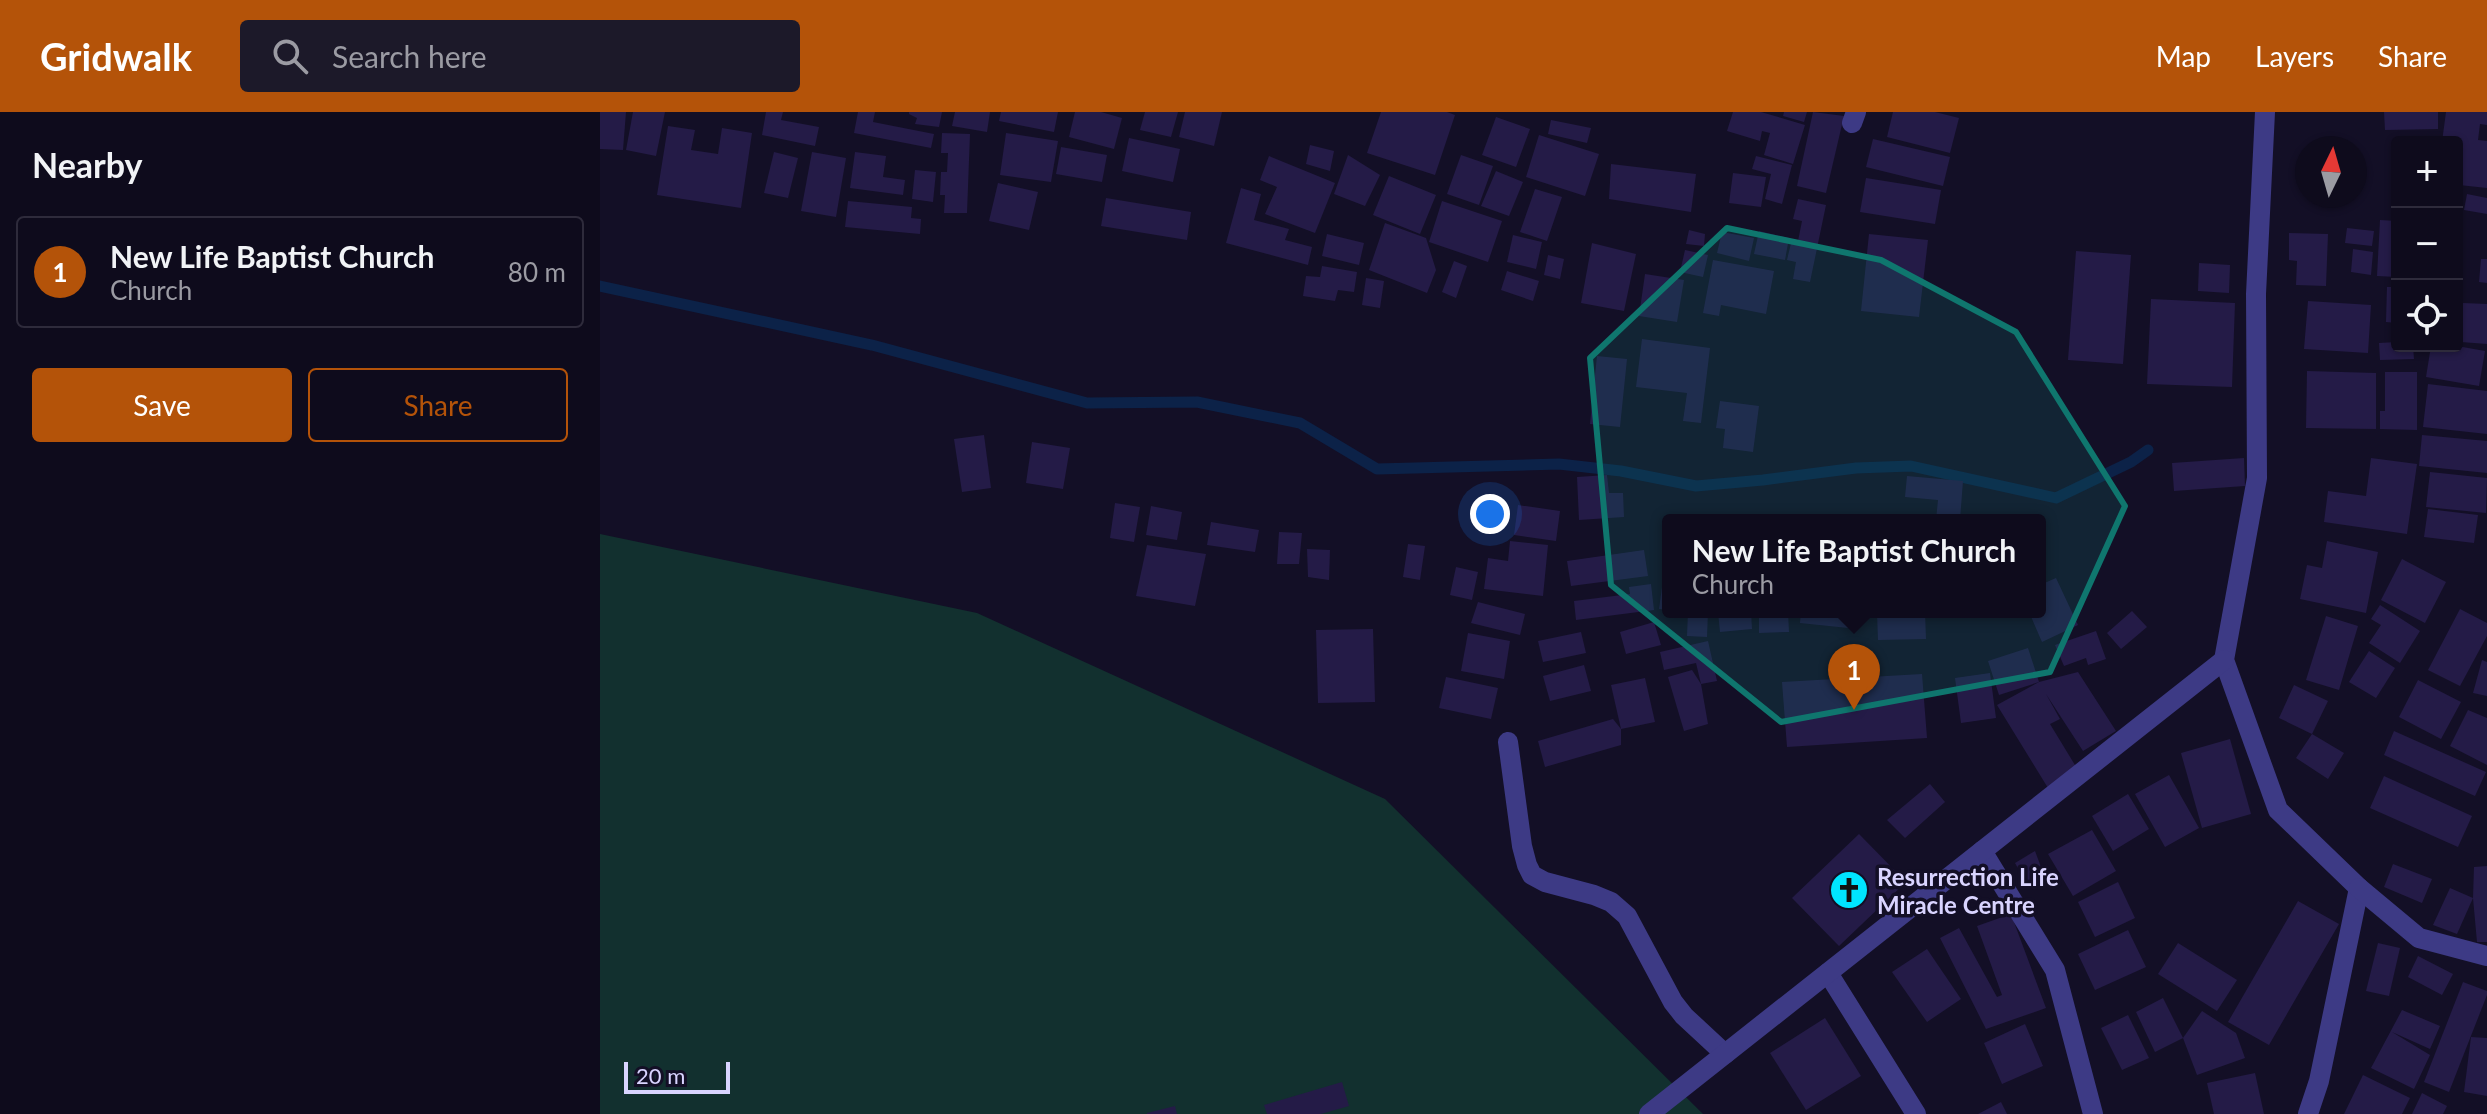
<!DOCTYPE html>
<meta charset="utf-8">
<style>
body{margin:0;font-family:Lato,sans-serif;background:#1c1929;color:#f1f3f6}
.controls{position:absolute;right:24px;top:24px;display:grid;overflow:hidden;border-radius:8px;box-shadow:0 2px 6px #0004}
.controls button{width:72px;height:72px;display:grid;place-items:center;padding:0;border:0;border-bottom:2px solid #2e2b3b;background:#0e0b1c;color:#f1f3f6;font:40px sans-serif}
.compass{position:absolute;left:1695px;top:24px;width:72px;height:72px;border-radius:50%;background:#0e0b1c;box-shadow:0 2px 6px #0004;rotate:5deg}
.scale{position:absolute;left:24px;bottom:20px;width:106px;box-sizing:border-box;padding-left:8px;border:4px solid #d9d4ff;border-top:0;font-size:22px;line-height:28px;white-space:nowrap;color:#d9d4ff;-webkit-text-stroke:6px #130f26;paint-order:stroke}
.you{position:absolute;left:890px;top:402px;width:28px;height:28px;margin:-20px;border:6px solid #fff;border-radius:50%;background:#1a73e8;box-shadow:0 0 0 12px #1a73e833}
.badge{display:grid;place-items:center;width:52px;height:52px;border-radius:50%;background:#b45309;color:#fff;font-size:26px;font-weight:700}
.pin{position:absolute;translate:-50% -66px;filter:drop-shadow(0 2px 4px #0008)}
.pin::after{content:'';position:absolute;top:42px;width:28px;height:24px;background:inherit;clip-path:polygon(0 0,100% 0,50% 100%)}
.popup{position:absolute;left:1062px;top:402px;width:384px;height:104px;box-sizing:border-box;display:grid;place-content:center;border-radius:8px;background:#0e0b1c;filter:drop-shadow(0 2px 6px #0005);font-size:26px;white-space:nowrap;color:#9b9ba3}
.popup b{font-size:30px;color:#f1f3f6}
.popup::after{content:'';position:absolute;left:50%;top:100%;margin-left:-16px;border:16px solid transparent;border-top-color:#0e0b1c}
.list{margin:0;padding:0;list-style:none}
h2{display:flex;justify-content:space-between;align-items:center;height:104px;margin:0;padding:0 32px;font-size:34px}
h2 small{font-size:26px;font-weight:400;color:#9b9ba3}
.list li{display:grid;grid-template-columns:52px 1fr auto;gap:24px;align-items:center;box-sizing:border-box;height:112px;margin:0 16px 16px;padding:0 16px;border:2px solid #2e2b3b;border-radius:8px}
.list b{display:block;font-size:30px;white-space:nowrap}
.list p{margin:0;font-size:26px;white-space:nowrap;color:#9b9ba3}
.list em{font-size:26px;font-style:normal;color:#9b9ba3}
.actions{display:flex;gap:16px;padding:24px 32px}
.actions a{flex:1;padding:18px 0;border:2px solid #b45309;border-radius:8px;text-align:center;font-size:28px;color:#b45309}
.actions .main{background:#b45309;color:#fff}
.icon{flex:none;width:44px;height:44px;fill:none;stroke:currentColor;stroke-width:2;stroke-linecap:round;stroke-linejoin:round}
.map{position:relative;flex:none;width:1887px;height:1002px;overflow:hidden}
header{display:flex;align-items:center;gap:48px;box-sizing:border-box;height:112px;padding:0 40px;background:#b45309;color:#fff}
header strong{font-size:38px}
nav{display:flex;gap:44px;margin-inline-start:auto;font-size:28px}
.search{width:560px;height:72px;background:#1c1929;display:flex;align-items:center;gap:20px;box-sizing:border-box;padding:0 28px;border-radius:8px;color:#9b9ba3;font-size:30px}
main{display:flex}
aside{flex:1;background:#0e0b1c}
.map>svg:first-child{display:block}
.green{fill:#12302f}
.lines{fill:none;stroke-linecap:round;stroke-linejoin:round}
.stream{stroke:#0c2248;stroke-width:11}
.building{fill:#241b47}
.minor{stroke:#3d3a85;stroke-width:20}
.marked{fill:#0f766e;fill-opacity:0.2;stroke:#0f766e;stroke-width:6;stroke-linejoin:round}
.labels{text-anchor:middle;dominant-baseline:central;stroke-width:7;stroke-linejoin:round;paint-order:stroke}
.poi-label{font-size:24px;font-weight:bold;fill:#d9d4ff;stroke:#130f26;text-anchor:start}
</style>
<header>
<strong>Gridwalk</strong>
<div class="search"><svg class="icon" aria-label="search" viewBox="0 0 24 24"><circle cx="10" cy="10" r="6"/><path d="M15 15l6 6"/></svg>Search here</div>
<nav><a>Map</a><a>Layers</a><a>Share</a></nav>
</header>
<main>
<aside>
<h2>Nearby<small></small></h2>
<ul class="list">
<li><span class="badge">1</span><div><b>New Life Baptist Church</b><p>Church</p></div><em>80 m</em></li>
</ul>
<div class="actions"><a class="main">Save</a><a>Share</a></div>
</aside>
<div class="map">
<svg width="1887" height="1002" viewBox="0 0 1887 1002">
<rect width="100%" height="100%" fill="#130f26"/>
<path class="green" d="M0,422L377,501L785,687L1103,1002H0Z"/>
<g class="lines">
<path class="stream" d="M0,174L272,233L487,291L597,290L700,311L777,357L959,352L1021,359L1096,374L1163,368L1256,356L1311,354L1456,386L1531,350L1548,338"/>
</g>
<g class="building">
<path d="M0,0H26L23,38L0,37Z"/>
<path d="M33,0H65L56,44L26,38Z"/>
<path d="M166,0H183L181,8L219,15L215,34L162,23Z"/>
<path d="M258,0H275L273,10L334,22L331,36L254,21Z"/>
<path d="M309,0H342L339,15L315,12L317,6L309,2Z"/>
<path d="M355,0H390L387,20L352,14Z"/>
<path d="M401,0H458L454,20L399,9Z"/>
<path d="M475,0H501L522,6L514,37L469,25Z"/>
<path d="M545,0H578L571,25L540,18Z"/>
<path d="M585,0H622L614,34L579,25Z"/>
<path d="M781,0H847L855,3L835,63L767,41Z"/>
<path d="M1133,0H1161L1205,13L1193,52L1164,43L1170,21L1162,19L1160,29L1127,19Z"/>
<path d="M1184,0H1207L1204,10L1183,4Z"/>
<path d="M1213,0L1244,4L1226,81L1197,74Z"/>
<path d="M1293,0H1335L1359,6L1350,41L1287,25Z"/>
<path d="M1784,0H1838V17L1785,18Z"/>
<path d="M1846,0H1887V13L1880,12L1878,28L1887,29V76L1859,73L1862,46H1857V30H1842Z"/>
<path d="M896,5L930,17L916,55L882,43Z"/>
<path d="M951,8L991,16L987,31L948,22Z"/>
<path d="M68,14L95,18L91,38L118,42L122,16L152,21L141,96L57,83Z"/>
<path d="M342,21L370,22L367,101H344L345,83H340L341,60H347L348,41H341Z"/>
<path d="M406,21L458,29L451,70L400,63Z"/>
<path d="M939,23L999,42L985,84L926,65Z"/>
<path d="M529,26L580,37L573,70L522,59Z"/>
<path d="M1273,27L1350,45L1343,74L1266,55Z"/>
<path d="M710,33L734,39L730,59L706,52Z"/>
<path d="M461,35L507,43L502,70L456,62Z"/>
<path d="M174,40L198,46L188,86L164,81Z"/>
<path d="M212,40L246,46L236,105L201,99Z"/>
<path d="M255,40L286,44L283,65L305,68L303,83L250,76Z"/>
<path d="M748,43L780,63L765,94L734,82Z"/>
<path d="M861,43L893,54L879,93L847,82Z"/>
<path d="M669,44L735,71L715,121L665,102L677,75L660,68Z"/>
<path d="M1156,44L1192,53L1182,92L1165,87L1171,62L1152,57Z"/>
<path d="M1011,52L1096,62L1091,100L1009,87Z"/>
<path d="M315,58L336,60L333,90L312,87Z"/>
<path d="M896,59L923,70L909,104L881,94Z"/>
<path d="M1133,61L1166,65L1161,95L1129,91Z"/>
<path d="M789,64L836,83L820,122L773,103Z"/>
<path d="M1266,66L1341,78L1335,112L1260,100Z"/>
<path d="M398,71L438,80L429,118L389,109Z"/>
<path d="M641,76L661,82L654,108L689,117L685,128L712,135L708,153L626,131Z"/>
<path d="M935,77L962,85L947,129L920,120Z"/>
<path d="M1867,82L1887,86V102L1864,98Z"/>
<path d="M506,86L591,100L587,128L501,114Z"/>
<path d="M1198,87L1226,93L1210,170L1193,167L1196,150L1187,148L1192,127L1198,129L1202,109L1193,107Z"/>
<path d="M248,89L312,95L311,106L321,107L320,122L245,115Z"/>
<path d="M842,89L902,109L888,150L829,130Z"/>
<path d="M1780,108L1797,109V165L1777,164Z"/>
<path d="M785,111L826,126L836,158L827,181L769,158Z"/>
<path d="M1747,116L1774,119L1772,134L1745,131Z"/>
<path d="M1089,118L1105,122L1104,134L1086,132Z"/>
<path d="M1159,119L1189,126L1185,148L1154,142Z"/>
<path d="M1122,120L1154,126L1149,149L1117,141Z"/>
<path d="M1689,121L1728,122L1726,174L1696,173L1697,149L1689,148Z"/>
<path d="M727,122L764,131L759,153L722,144Z"/>
<path d="M1269,122L1328,128L1319,205L1261,199Z"/>
<path d="M913,123L942,130L936,157L907,150Z"/>
<path d="M992,131L1036,142L1024,199L981,191Z"/>
<path d="M1753,137L1773,140L1771,163L1751,160Z"/>
<path d="M1085,138L1108,143L1103,165L1080,160Z"/>
<path d="M1476,139L1531,143L1523,252L1468,248Z"/>
<path d="M948,143L964,147L960,167L944,163Z"/>
<path d="M1881,147H1887V171L1879,170Z"/>
<path d="M1113,148L1174,159L1166,202L1121,193L1119,204L1103,201Z"/>
<path d="M854,149L867,154L856,186L842,180Z"/>
<path d="M1599,151L1630,153L1629,181L1598,179Z"/>
<path d="M722,154L757,160L754,180L738,178L735,189L703,184L706,164L720,165Z"/>
<path d="M907,159L939,169L933,189L901,178Z"/>
<path d="M1045,162L1084,168L1077,210L1039,204Z"/>
<path d="M766,166L784,169L780,196L762,193Z"/>
<path d="M1787,175H1797V211L1786,210Z"/>
<path d="M1551,187L1635,191L1632,275L1547,272Z"/>
<path d="M1708,189L1771,193L1768,241L1704,237Z"/>
<path d="M1863,191L1887,192V232L1861,230Z"/>
<path d="M1042,227L1110,236L1101,311L1083,309L1087,281L1036,275Z"/>
<path d="M1797,230V234H1813L1814,247L1780,248L1779,231Z"/>
<path d="M1831,234H1857L1885,239L1879,274L1826,265Z"/>
<path d="M997,244L1027,247L1020,315L990,312Z"/>
<path d="M1707,259L1776,261V317L1706,316Z"/>
<path d="M1785,260H1817V318L1780,317V299H1785Z"/>
<path d="M1828,272L1887,279V322L1823,315Z"/>
<path d="M1120,289L1159,294L1153,340L1123,336L1125,317L1116,316Z"/>
<path d="M384,323L391,376L362,380L354,327Z"/>
<path d="M1822,323L1887,329V361L1819,354Z"/>
<path d="M432,330L470,336L463,377L426,371Z"/>
<path d="M1644,346L1645,374L1574,379L1572,351Z"/>
<path d="M1771,346L1817,352L1807,422L1724,410L1728,379L1766,384Z"/>
<path d="M1830,360L1887,366L1886,401L1826,395Z"/>
<path d="M1007,363L1009,381H1023L1024,405L979,408L977,365Z"/>
<path d="M1307,364L1363,369L1360,408H1336L1338,388L1305,385Z"/>
<path d="M515,391L540,395L534,430L510,426Z"/>
<path d="M918,393L960,399L956,429L914,423Z"/>
<path d="M551,394L582,400L577,428L546,423Z"/>
<path d="M1828,397L1878,403L1874,431L1824,425Z"/>
<path d="M611,410L659,418L655,440L607,433Z"/>
<path d="M679,420L702,421L699,452H677Z"/>
<path d="M910,429L948,433L943,484L884,477L888,446L908,449Z"/>
<path d="M1727,429L1778,440L1766,501L1700,487L1707,453L1722,456Z"/>
<path d="M808,432L825,434L820,468L803,465Z"/>
<path d="M547,433L606,442L595,494L536,484Z"/>
<path d="M707,437L730,438L729,468L708,465Z"/>
<path d="M1044,438L1048,464L971,474L967,449Z"/>
<path d="M1802,447L1846,470L1825,511L1781,488Z"/>
<path d="M856,455L878,460L872,488L850,483Z"/>
<path d="M1456,466L1478,513L1442,530L1429,500H1440V473Z"/>
<path d="M1051,472L1054,498L976,508L974,489L1030,482L1029,475Z"/>
<path d="M1062,475L1068,476V498L1059,497Z"/>
<path d="M878,490L925,502L920,523L871,511Z"/>
<path d="M1780,493L1820,519L1800,551L1769,531L1781,513L1771,507Z"/>
<path d="M1860,497L1887,511V524L1860,574L1828,558Z"/>
<path d="M1532,499L1547,515L1521,537L1507,521Z"/>
<path d="M1088,500H1108L1107,525L1087,524Z"/>
<path d="M1118,500H1151L1152,517L1120,520Z"/>
<path d="M1159,500H1188L1189,520L1159,521Z"/>
<path d="M1201,500H1260L1258,517L1200,511Z"/>
<path d="M1277,500H1325L1326,527L1278,528Z"/>
<path d="M1726,504L1758,514L1739,578L1706,568Z"/>
<path d="M1054,510L1061,533L1026,542L1020,520Z"/>
<path d="M773,517L775,590L718,591L716,518Z"/>
<path d="M1496,519L1506,547L1488,553L1486,546L1464,554L1455,533Z"/>
<path d="M981,520L986,541L943,550L938,529Z"/>
<path d="M868,521L910,529L904,567L861,559Z"/>
<path d="M1108,529L1117,569L1101,572L1096,551L1064,558L1060,540Z"/>
<path d="M1428,536L1439,570L1478,560L1516,619L1483,639L1446,582L1460,607L1450,612L1478,658L1448,676L1397,593L1439,570L1399,583L1388,549Z"/>
<path d="M1769,539L1795,556L1776,586L1749,570Z"/>
<path d="M1882,548L1887,550V584L1873,581Z"/>
<path d="M984,553L991,579L950,589L943,564Z"/>
<path d="M1092,558L1101,572L1108,612L1084,619L1068,565Z"/>
<path d="M1390,561L1396,606L1361,611L1355,566Z"/>
<path d="M1322,562L1327,626L1187,635L1182,570Z"/>
<path d="M846,565L898,576L891,607L839,596Z"/>
<path d="M1045,566L1055,610L1021,617L1011,573Z"/>
<path d="M1818,568L1861,590L1841,627L1799,605Z"/>
<path d="M1694,573L1728,589L1712,622L1679,606Z"/>
<path d="M1868,598L1887,606V653L1850,634Z"/>
<path d="M1013,607L1021,617V633L945,655L938,629Z"/>
<path d="M1794,619L1886,660L1875,684L1784,643Z"/>
<path d="M1712,622L1744,641L1728,667L1696,646Z"/>
<path d="M1630,627L1651,702L1602,716L1581,641Z"/>
<path d="M1569,663L1599,716L1565,735L1535,682Z"/>
<path d="M1784,664L1872,704L1858,735L1770,696Z"/>
<path d="M1330,672L1345,690L1305,726L1287,708Z"/>
<path d="M1528,682L1549,717L1513,739L1492,704Z"/>
<path d="M1492,718L1516,759L1473,784L1448,742Z"/>
<path d="M1259,722L1306,770L1239,834L1192,786Z"/>
<path d="M1435,739L1444,763L1427,772L1415,751Z"/>
<path d="M1793,752L1832,767L1822,791L1784,775Z"/>
<path d="M1887,754V830H1877L1873,786L1874,755Z"/>
<path d="M1518,770L1535,806L1495,825L1478,790Z"/>
<path d="M1850,776L1873,786L1857,822L1833,813Z"/>
<path d="M1698,789L1739,812L1669,933L1628,910Z"/>
<path d="M1411,802L1446,896L1386,917L1340,826L1359,816L1397,885L1402,883L1377,814Z"/>
<path d="M1528,818L1546,855L1495,878L1478,842Z"/>
<path d="M1578,831L1637,868L1617,899L1558,862Z"/>
<path d="M1778,831L1800,836L1789,884L1766,879Z"/>
<path d="M1327,837L1361,887L1327,910L1292,860Z"/>
<path d="M1818,844L1853,862L1842,883L1808,865Z"/>
<path d="M1863,870L1887,879V883L1849,980L1824,970Z"/>
<path d="M1563,886L1583,926L1555,940L1536,900Z"/>
<path d="M1802,898L1840,914L1830,937L1792,920L1830,943L1814,977L1771,956Z"/>
<path d="M1602,899L1636,921L1645,946L1597,963L1583,926Z"/>
<path d="M1528,903L1549,946L1522,958L1501,916Z"/>
<path d="M1225,906L1261,964L1206,998L1170,941Z"/>
<path d="M1425,912L1443,954L1402,972L1384,931Z"/>
<path d="M1871,925L1887,926V984L1864,980Z"/>
<path d="M1655,961L1664,1002H1614L1607,971Z"/>
<path d="M1763,963L1810,986L1802,1002H1744Z"/>
<path d="M742,970L749,994L721,1002H667L664,993Z"/>
<path d="M1822,981L1847,994L1843,1002H1812Z"/>
<path d="M1401,990L1407,1002H1378Z"/>
<path d="M575,994L577,1002H547V1001Z"/>
</g>
<g class="lines">
<g class="minor">
<path d="M1665,0L1656,182L1657,366L1624,548L1678,698L1759,776L1719,969L1708,1002"/>
<path d="M1252,11L1256,0"/>
<path d="M908,630L922,734L927,753L932,763L945,770L994,783L1011,790L1027,804L1073,890L1084,904L1125,942"/>
<path d="M1382,739L1455,858L1493,1002"/>
<path d="M1759,776L1819,826L1887,844"/>
<path d="M1228,861L1316,1002"/>
<path d="M1049,1002L1624,548"/>
</g>
</g>
<path class="marked" d="M1127,116L1281,148L1416,220L1525,394L1450,560L1181,610L1011,473L990,246Z"/>
<defs>
<symbol id="church-disc" viewBox="-11 -11 22 22"><circle r="9.5" fill="#00e5ff" stroke="#130f26"/><path d="M-1.2-6h2.4v3.5h3.3v2.4h-3.3V6h-2.4V-.1h-3.3v-2.4h3.3Z" fill="#111"/></symbol>
</defs>
<g fill-rule="evenodd">
<use href="#church-disc" x="1227" y="756" width="44" height="44"/>
</g>
<g class="labels">
<g class="poi-label">
<text x="1277" y="764">Resurrection Life<tspan x="1277" dy="28">Miracle Centre</tspan></text>
</g>
</g>
</svg>
<div class="controls">
<button>+</button>
<button>−</button>
<button><svg class="icon" aria-label="locate" viewBox="0 0 24 24"><circle cx="12" cy="12" r="6"/><path d="M12 2v4M12 18v4M2 12h4M18 12h4"/></svg></button>
</div>
<svg class="compass" viewBox="-18 -18 36 36"><path d="M0-13l5 13h-10z" fill="#e53935"/><path d="M0 13l5-13h-10z" fill="#9b9ba3"/></svg>
<div class="scale">20 m</div>
<div class="you"></div>
<div class="pin badge" style="left:1254px;top:598px">1</div>
<div class="popup"><b>New Life Baptist Church</b>Church</div>
</div>
</main>
